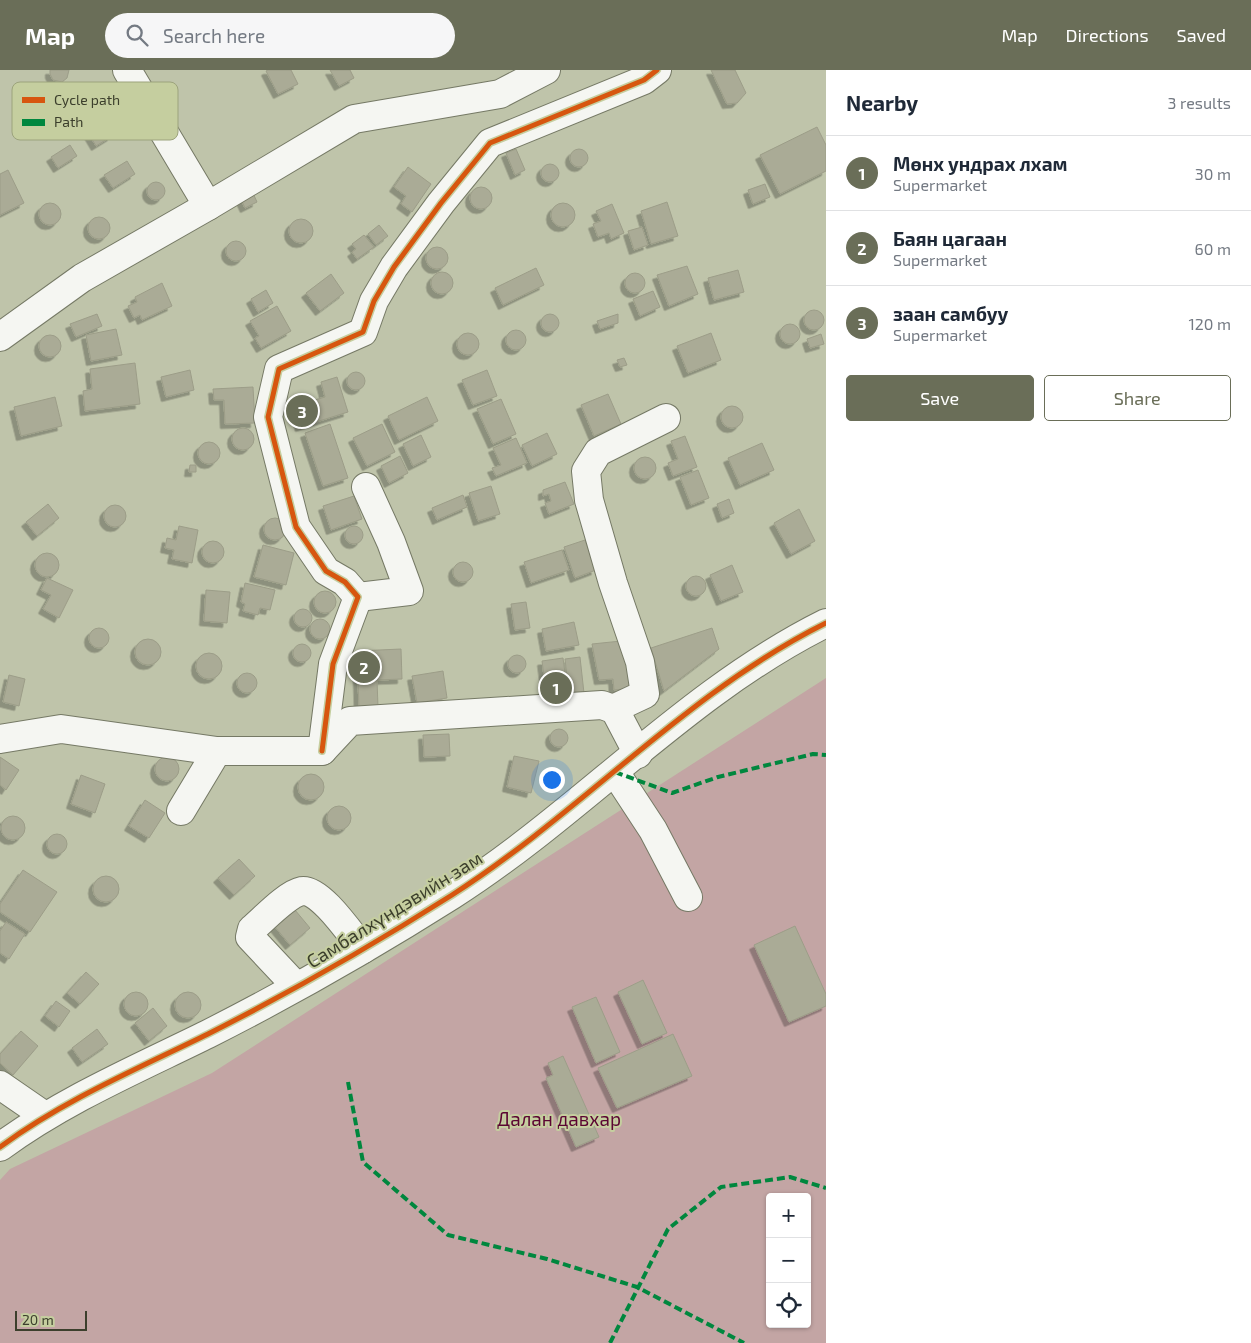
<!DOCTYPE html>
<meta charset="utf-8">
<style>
body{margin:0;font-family:"Exo 2",sans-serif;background:#f6f6f7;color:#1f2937}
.controls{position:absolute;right:15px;bottom:15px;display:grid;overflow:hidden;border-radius:5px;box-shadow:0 1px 4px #0004}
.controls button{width:45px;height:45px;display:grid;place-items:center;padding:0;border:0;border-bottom:1px solid #e0e1e3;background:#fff;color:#1f2937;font:25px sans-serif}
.scale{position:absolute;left:15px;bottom:12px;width:72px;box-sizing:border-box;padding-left:5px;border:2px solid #3c3f2c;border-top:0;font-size:14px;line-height:18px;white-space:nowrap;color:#3c3f2c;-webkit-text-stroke:4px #c5ce9f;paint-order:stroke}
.you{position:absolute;left:551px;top:709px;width:18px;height:18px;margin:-12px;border:4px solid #fff;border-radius:50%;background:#1a73e8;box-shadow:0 0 0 8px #1a73e833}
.badge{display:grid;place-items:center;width:32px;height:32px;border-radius:50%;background:#6a6e58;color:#fff;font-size:16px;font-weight:700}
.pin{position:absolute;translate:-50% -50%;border:2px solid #fff;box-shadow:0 1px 5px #0006}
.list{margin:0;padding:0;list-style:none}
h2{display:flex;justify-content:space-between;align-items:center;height:65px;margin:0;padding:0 20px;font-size:21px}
h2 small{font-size:16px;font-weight:400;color:#747a83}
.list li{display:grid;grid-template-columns:32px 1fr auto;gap:15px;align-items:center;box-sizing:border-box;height:75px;padding:0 20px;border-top:1px solid #e0e1e3}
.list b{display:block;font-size:19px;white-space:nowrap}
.list p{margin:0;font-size:16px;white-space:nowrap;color:#747a83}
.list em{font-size:16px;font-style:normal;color:#747a83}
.actions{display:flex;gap:10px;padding:15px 20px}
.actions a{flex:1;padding:11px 0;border:1px solid #6a6e58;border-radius:5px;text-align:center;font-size:18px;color:#6a6e58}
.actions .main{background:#6a6e58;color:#fff}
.icon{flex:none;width:28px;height:28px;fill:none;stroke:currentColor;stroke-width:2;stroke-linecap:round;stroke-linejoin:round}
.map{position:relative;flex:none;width:826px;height:1273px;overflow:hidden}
header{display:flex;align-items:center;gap:30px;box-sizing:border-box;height:70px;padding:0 25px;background:#6a6e58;color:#fff}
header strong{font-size:24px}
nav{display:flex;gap:28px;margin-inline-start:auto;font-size:18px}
.search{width:350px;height:45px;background:#f6f6f7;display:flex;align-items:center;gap:12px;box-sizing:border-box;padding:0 18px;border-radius:28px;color:#747a83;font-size:19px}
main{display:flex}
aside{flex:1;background:#fff}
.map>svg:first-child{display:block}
.green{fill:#c3a5a4;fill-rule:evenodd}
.building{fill:#aaab96;stroke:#9c9d88;filter:url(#shadow)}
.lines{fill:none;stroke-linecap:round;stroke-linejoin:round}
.minor-casing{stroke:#757965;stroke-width:30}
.minor{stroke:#f5f6f2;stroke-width:28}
.quiet{stroke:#00873e;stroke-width:4;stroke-dasharray:8 4;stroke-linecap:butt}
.cycleway-casing{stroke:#c5ce9f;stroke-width:8}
.cycleway{stroke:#d7560f;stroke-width:5}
.labels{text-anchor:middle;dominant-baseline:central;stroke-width:4;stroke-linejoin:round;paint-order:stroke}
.street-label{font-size:19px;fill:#3c3f2c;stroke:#c5ce9f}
.park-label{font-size:19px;fill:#5b0532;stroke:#c5ce9f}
.key{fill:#c5ce9f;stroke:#9ca37c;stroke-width:1}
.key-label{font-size:14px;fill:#3c3f2c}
</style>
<header>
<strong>Map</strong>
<div class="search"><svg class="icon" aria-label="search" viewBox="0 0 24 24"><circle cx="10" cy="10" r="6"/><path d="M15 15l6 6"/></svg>Search here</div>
<nav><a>Map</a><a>Directions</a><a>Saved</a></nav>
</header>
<main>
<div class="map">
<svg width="826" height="1273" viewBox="0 0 826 1273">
<defs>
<filter id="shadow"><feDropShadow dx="-4.5" dy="4.5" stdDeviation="0" flood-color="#0004"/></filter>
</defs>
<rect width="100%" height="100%" fill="#bfc4aa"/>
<path class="green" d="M826,608V1273H0V1110L10,1099L212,1003ZM770,1127H807V1254H770Z"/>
<g class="building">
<path d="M69,0L67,8L62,12L53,10L50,4V0Z"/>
<path d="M268,0H291L298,14L278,24L266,1Z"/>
<path d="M330,0H350L354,8L339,16Z"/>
<path d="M711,0H735L746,23L737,33L727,34Z"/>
<path d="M99,44L112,66L96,76L83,54Z"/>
<path d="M817,57L826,75V101L780,124L760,85Z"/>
<path d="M70,75L77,86L58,98L51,87Z"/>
<path d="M516,79L525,100L515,105L506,83Z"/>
<circle cx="579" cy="88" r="9"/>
<path d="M127,91L135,104L113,118L104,105Z"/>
<circle cx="550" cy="103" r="9"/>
<path d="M408,97L431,114L412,142L401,134L406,126L394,117Z"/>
<path d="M8,100L24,133L0,145V104Z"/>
<circle cx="156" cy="121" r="9"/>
<path d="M765,114L770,127L753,134L748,120Z"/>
<circle cx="481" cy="128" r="11"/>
<path d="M252,121L257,132L245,138L240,127Z"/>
<path d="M667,132L678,166L651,174L641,141Z"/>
<circle cx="563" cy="145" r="12"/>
<circle cx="50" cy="144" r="11"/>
<path d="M612,134L624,163L611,169L609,163L598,167L593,154L601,151L596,141Z"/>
<circle cx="99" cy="158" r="11"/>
<circle cx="301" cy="161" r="12"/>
<path d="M379,155L388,166L376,175L368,164Z"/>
<path d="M642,157L648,175L634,180L628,161Z"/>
<path d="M364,165L374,177L357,189L352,182L356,179L352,174Z"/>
<circle cx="236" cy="181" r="10"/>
<circle cx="437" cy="188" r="11"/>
<path d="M687,196L698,224L669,236L657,205Z"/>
<path d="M536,198L544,215L503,235L495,218Z"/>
<path d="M738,200L744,222L714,230L708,208Z"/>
<circle cx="442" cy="213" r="11"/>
<circle cx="635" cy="213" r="10"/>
<path d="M331,204L344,223L320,241L306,223Z"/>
<path d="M162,213L172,236L142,250L140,245L134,248L128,236L137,232L135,227Z"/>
<path d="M266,220L273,233L258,242L251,229Z"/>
<path d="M653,221L660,237L640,246L633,229Z"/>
<path d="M277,236L291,261L261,278L255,268L259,266L250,251Z"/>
<circle cx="814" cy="250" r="10"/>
<circle cx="550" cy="253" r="9"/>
<path d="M97,244L102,256L76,267L70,254Z"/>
<path d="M618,244V253L600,259L597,251Z"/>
<circle cx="790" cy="264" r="10"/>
<path d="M116,259L122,285L91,291L86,265Z"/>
<circle cx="516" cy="270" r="10"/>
<path d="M711,263L721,290L688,303L677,276Z"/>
<circle cx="468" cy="274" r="11"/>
<path d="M821,264L824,274L810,278L807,269Z"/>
<circle cx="50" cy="276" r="11"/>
<path d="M624,288L627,295L620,297L617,290Z"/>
<path d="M135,293L140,334L85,341L83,321L92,319L90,299Z"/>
<path d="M190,300L194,320L166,327L161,307Z"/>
<path d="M487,300L497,326L473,335L462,310Z"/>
<circle cx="356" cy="311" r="9"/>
<path d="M337,307L348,342L300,357L294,336L325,327L321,312Z"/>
<path d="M253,317L255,353L225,354L224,330H214L213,319Z"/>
<path d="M608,324L621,354L594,366L581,335Z"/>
<path d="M55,327L62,356L21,366L14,337Z"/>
<path d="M427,327L438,351L399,370L388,346Z"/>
<path d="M501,329L516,364L493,374L477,339Z"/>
<circle cx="732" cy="347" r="11"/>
<path d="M330,354L348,408L323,416L305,363Z"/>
<path d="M382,354L395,382L367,396L353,368Z"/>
<circle cx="243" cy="369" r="11"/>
<path d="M547,363L557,384L532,396L522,375Z"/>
<path d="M421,365L431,387L413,396L403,374Z"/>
<path d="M685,366L697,397L673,406L668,393L678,389L671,371Z"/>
<path d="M516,368L527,393L496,406L492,398L501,395L493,378Z"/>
<circle cx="209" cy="383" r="11"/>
<path d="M762,373L774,400L740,415L728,388Z"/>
<path d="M400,386L408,403L389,413L381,396Z"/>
<circle cx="645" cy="398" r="11"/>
<path d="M190,395H196V402H189Z"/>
<path d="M698,400L709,428L691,435L680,407Z"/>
<path d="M565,412L574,434L549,444L545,433L551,431L549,424L543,426V420Z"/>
<path d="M491,416L500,444L478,451L469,423Z"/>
<path d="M463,425L467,437L437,450L432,438Z"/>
<path d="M354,426L362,449L331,460L323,436Z"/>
<path d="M729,429L734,443L722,448L717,434Z"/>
<path d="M48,434L59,448L37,466L26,452Z"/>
<circle cx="115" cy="446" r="11"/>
<path d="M799,439L815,471L791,484L774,453Z"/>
<circle cx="275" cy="459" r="11"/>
<circle cx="354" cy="465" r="9"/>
<path d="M179,456L198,460L192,493L172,489L174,480L165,478L167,468L176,470Z"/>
<path d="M585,470L596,500L575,508L564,477Z"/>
<circle cx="213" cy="482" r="11"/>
<path d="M263,475L294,483L286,515L254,507Z"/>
<path d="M562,480L569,500L531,513L524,492Z"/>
<circle cx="47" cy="495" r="12"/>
<circle cx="463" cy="502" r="10"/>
<path d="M732,495L743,522L721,531L710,505Z"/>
<circle cx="696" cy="516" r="10"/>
<path d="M47,508L73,520L59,548L43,539L51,525L41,520Z"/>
<path d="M245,513L275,520L270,540L260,538L258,545L243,541L245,534L241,532Z"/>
<path d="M206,520L230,522L227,553L204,551Z"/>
<circle cx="325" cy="532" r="11"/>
<path d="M526,532L530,558L515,560L511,534Z"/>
<circle cx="303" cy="548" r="9"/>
<circle cx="320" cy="559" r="10"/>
<path d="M574,552L579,575L546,581L542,559Z"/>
<path d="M712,558L719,579L664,621L651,578Z"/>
<circle cx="99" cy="568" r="10"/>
<circle cx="148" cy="582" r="13"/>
<path d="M621,571L633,618L614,620L613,609L599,610L592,574Z"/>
<circle cx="302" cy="583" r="9"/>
<path d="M401,579L402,609L377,610L378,637L359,638L357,581Z"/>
<circle cx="209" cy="596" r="13"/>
<circle cx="517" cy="594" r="9"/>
<path d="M580,587L584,623L569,625L565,589Z"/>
<path d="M563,588L567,618L546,621L542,591Z"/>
<path d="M443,601L447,628L417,633L412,606Z"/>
<circle cx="247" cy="613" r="10"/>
<path d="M9,605L25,609L19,636L3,632Z"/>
<circle cx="559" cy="668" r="9"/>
<path d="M449,664L450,686L424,687L423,665Z"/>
<path d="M514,686L539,691L531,723L507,717Z"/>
<path d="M0,687L19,700L6,720L0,715Z"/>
<circle cx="167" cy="699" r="12"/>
<circle cx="311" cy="717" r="13"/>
<path d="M81,705L105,714L95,743L71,734Z"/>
<path d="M145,730L165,743L149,768L129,756Z"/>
<circle cx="339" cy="748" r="12"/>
<circle cx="13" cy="758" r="12"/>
<circle cx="57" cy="774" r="10"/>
<path d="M239,789L255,806L234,825L218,808Z"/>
<path d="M23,800L57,822L30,862L0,842V834Z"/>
<circle cx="106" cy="819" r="13"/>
<path d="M285,828L310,858L290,875L265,845Z"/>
<path d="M6,852L25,864L9,889L0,883V861Z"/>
<path d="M795,856L826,924V936L789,952L754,875Z"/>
<path d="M86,902L99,914L80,934L67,923Z"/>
<path d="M643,910L667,963L642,974L618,922Z"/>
<circle cx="136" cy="934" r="12"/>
<circle cx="188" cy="935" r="13"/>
<path d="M596,927L620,982L596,993L572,937Z"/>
<path d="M56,931L70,941L59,957L45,946Z"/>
<path d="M153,938L167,956L149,971L135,953Z"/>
<path d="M97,959L108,974L82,992L72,978Z"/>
<path d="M21,961L38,976L13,1005L0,993V984Z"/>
<path d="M673,964L692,1006L617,1038L598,998Z"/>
<path d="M563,986L599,1067L576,1077L546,1008L553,1005L548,993Z"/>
</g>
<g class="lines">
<defs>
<g id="minor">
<path d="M127,0L208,136"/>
<path d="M0,267L82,208L208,136L354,49L500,24L546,0"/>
<path d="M358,527L409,521L391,472L366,417"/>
<path d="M613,639L645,624L640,592L613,513L589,430L586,401L598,382L666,348"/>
<path d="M0,669L61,659L217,681H322L350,651L602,635L613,639L617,644L638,684"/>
<path d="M322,681L333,594L358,527L345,512L326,501L296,457L268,347L279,299L363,262L374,231L394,197L441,133L490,73L644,10L657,0"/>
<path d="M615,702L653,760L688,827"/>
<path d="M181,741L217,681"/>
<path d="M296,916L250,867L252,859C264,849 287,824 302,821C320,818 352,866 363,879"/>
<path d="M0,1015L45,1046"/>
<path d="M0,1077C64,1030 137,999 208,964C291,922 373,875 452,825C582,742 687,622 826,553"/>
</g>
</defs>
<use href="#minor" class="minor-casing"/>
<use href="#minor" class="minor"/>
<g class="quiet">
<path d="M615,702L672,723L718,707L813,684L826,685"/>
<path d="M348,1012L363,1092L448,1165L547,1189L637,1217L744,1273"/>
<path d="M610,1273L668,1159L721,1117L790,1107L826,1118"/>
</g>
<defs>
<g id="cycleway">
<path d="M322,681L333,594L358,527L345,512L326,501L296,457L268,347L279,299L363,262L374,231L394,197L441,133L490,73L644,10L657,0"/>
<path d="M0,1077C64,1030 137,999 208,964C291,922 373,875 452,825C582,742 687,622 826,553"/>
</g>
</defs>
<use href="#cycleway" class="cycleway-casing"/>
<use href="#cycleway" class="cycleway"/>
</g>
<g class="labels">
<g class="street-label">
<text transform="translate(394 839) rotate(-32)">Самбалхүндэвийн зам</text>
</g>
<g class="park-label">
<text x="559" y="1048">Далан давхар</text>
</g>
</g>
<rect x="12" y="12" width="166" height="58" rx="8" class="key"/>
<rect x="22" y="27" width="23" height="6" fill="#d7560f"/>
<rect x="22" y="49" width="23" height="7" fill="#00873e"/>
<g class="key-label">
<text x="54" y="35">Cycle path</text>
<text x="54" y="57">Path</text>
</g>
</svg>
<div class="controls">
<button>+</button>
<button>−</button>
<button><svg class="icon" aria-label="locate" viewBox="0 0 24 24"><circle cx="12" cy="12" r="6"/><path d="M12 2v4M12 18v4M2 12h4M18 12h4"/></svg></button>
</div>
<div class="scale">20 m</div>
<div class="you"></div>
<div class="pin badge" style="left:556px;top:618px">1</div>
<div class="pin badge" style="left:364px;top:597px">2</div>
<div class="pin badge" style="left:302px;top:341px">3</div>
</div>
<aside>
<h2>Nearby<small>3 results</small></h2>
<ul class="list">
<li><span class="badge">1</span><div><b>Мөнх ундрах лхам</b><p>Supermarket</p></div><em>30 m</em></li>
<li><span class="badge">2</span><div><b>Баян цагаан</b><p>Supermarket</p></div><em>60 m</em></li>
<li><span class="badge">3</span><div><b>заан самбуу</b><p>Supermarket</p></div><em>120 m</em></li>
</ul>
<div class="actions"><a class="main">Save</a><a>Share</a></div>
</aside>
</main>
